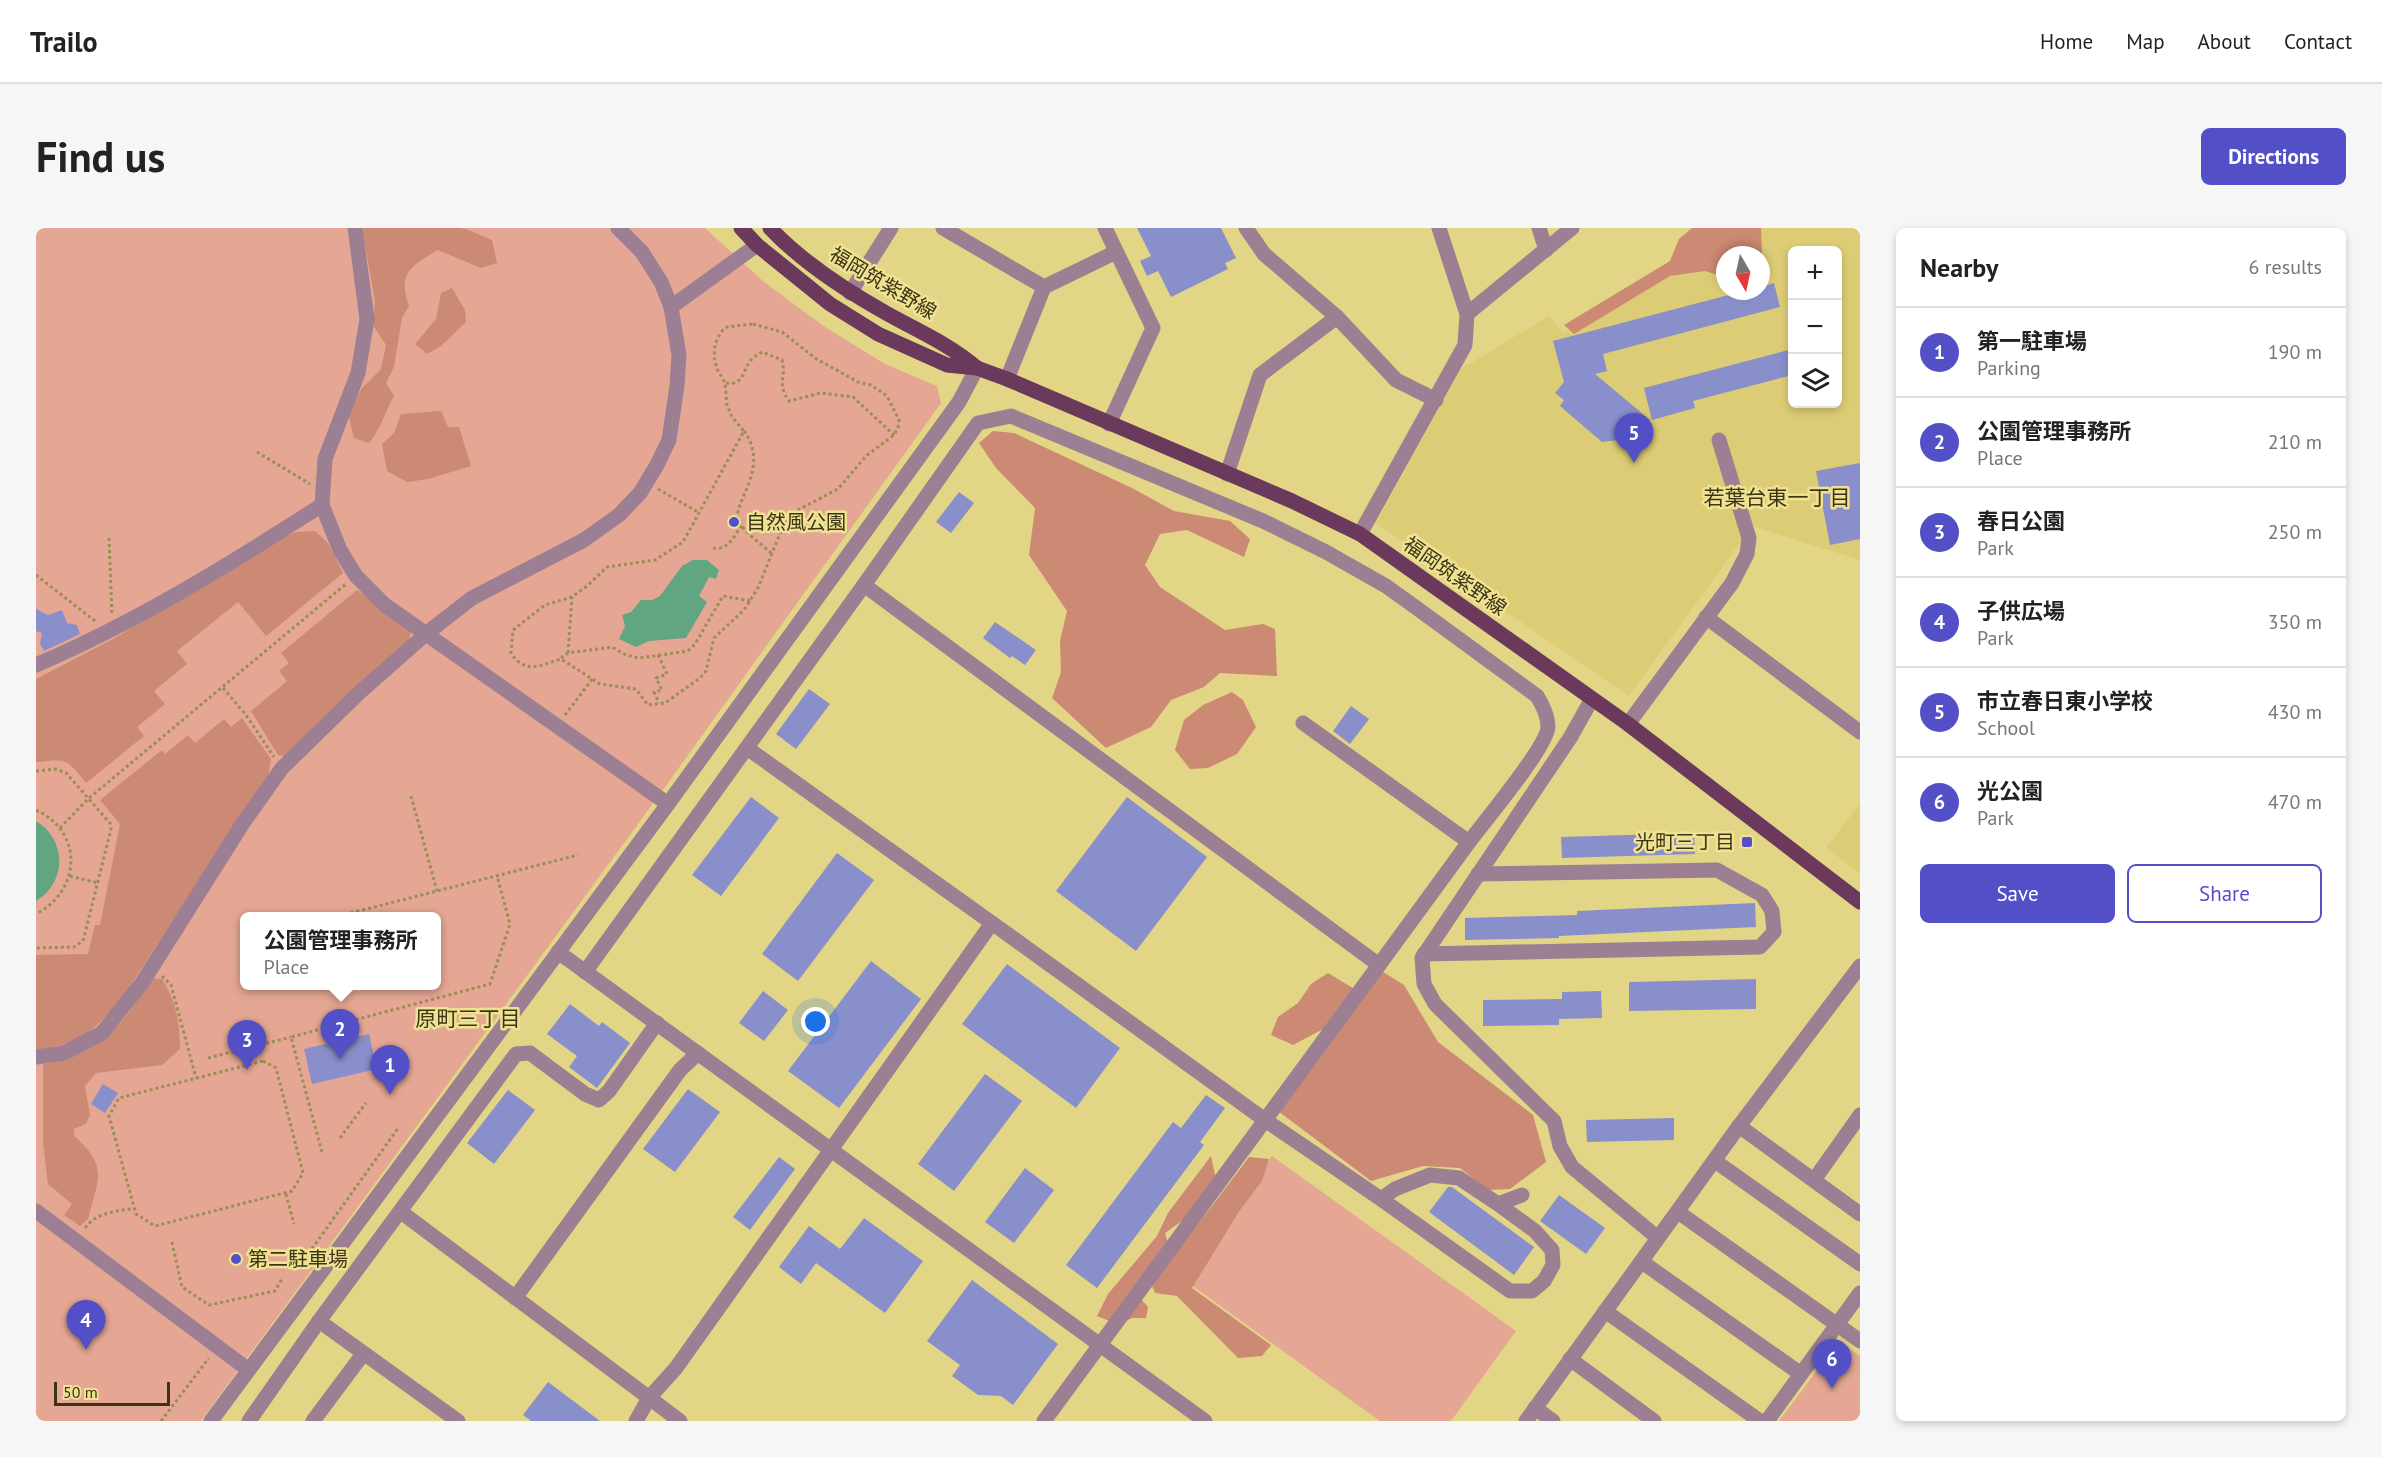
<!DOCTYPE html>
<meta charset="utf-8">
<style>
body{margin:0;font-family:"PT Sans","Noto Sans JP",sans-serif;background:#f6f6f6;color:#222}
.controls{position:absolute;right:18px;top:18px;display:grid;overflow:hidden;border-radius:9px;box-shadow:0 3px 9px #0003}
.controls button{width:54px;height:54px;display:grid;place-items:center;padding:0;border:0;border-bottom:2px solid #e0e0e0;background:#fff;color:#222;font:30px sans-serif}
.compass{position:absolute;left:1680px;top:18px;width:54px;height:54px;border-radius:50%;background:#fff;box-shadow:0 3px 9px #0003;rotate:171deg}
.scale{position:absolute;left:18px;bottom:15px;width:116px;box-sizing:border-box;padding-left:6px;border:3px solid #3b3515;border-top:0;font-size:16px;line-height:21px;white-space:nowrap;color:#3b3515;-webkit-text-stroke:4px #f0e293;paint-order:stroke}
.you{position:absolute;left:780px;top:794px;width:21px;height:21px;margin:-15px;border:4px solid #fff;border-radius:50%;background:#1a73e8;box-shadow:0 0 0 9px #1a73e833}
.badge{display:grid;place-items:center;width:39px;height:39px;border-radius:50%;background:#534fc7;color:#fff;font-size:20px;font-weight:700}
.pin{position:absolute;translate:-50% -50px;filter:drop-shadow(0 2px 3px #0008)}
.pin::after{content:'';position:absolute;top:32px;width:21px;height:18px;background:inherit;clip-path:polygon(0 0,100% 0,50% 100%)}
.popup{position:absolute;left:204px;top:684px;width:201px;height:78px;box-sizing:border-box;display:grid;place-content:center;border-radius:9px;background:#fff;filter:drop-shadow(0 2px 4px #0005);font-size:20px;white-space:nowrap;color:#767676}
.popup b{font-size:22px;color:#222}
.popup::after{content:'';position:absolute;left:50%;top:100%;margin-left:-12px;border:12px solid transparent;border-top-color:#fff}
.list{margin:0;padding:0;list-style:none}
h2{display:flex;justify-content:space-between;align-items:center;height:78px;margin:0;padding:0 24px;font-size:26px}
h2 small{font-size:20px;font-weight:400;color:#767676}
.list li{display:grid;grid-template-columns:39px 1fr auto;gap:18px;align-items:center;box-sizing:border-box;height:90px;padding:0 24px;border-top:2px solid #e0e0e0}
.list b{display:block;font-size:22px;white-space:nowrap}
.list p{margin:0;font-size:20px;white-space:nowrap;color:#767676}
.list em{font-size:20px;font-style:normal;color:#767676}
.actions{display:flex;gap:12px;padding:18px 24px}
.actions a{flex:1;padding:14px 0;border:2px solid #534fc7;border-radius:9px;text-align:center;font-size:21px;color:#534fc7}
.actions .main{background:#534fc7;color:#fff}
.icon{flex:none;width:33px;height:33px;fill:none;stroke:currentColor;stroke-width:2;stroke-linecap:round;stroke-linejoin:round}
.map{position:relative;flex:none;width:1824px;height:1193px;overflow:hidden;border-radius:9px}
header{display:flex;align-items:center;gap:36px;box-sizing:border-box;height:84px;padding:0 30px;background:#fff;border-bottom:2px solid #e0e0e0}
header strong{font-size:28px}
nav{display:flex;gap:33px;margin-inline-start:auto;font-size:21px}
.intro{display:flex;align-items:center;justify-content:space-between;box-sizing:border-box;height:144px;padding:0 36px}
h1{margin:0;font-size:42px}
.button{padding:15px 27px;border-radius:9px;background:#534fc7;color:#fff;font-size:21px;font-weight:700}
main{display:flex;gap:36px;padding:0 36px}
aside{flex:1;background:#fff;border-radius:9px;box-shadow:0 3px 9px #0003}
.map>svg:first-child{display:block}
.built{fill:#dccc75;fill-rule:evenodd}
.green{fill:#e5a793;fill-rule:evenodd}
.forest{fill:#cc8974}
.water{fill:#62a581}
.building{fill:#898fca}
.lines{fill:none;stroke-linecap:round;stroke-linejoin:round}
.path{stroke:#998e54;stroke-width:3;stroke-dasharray:3 3;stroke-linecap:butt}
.minor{stroke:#9c7f92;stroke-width:15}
.major{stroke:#6a395c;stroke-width:15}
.poi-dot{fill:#534fc7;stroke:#f0e293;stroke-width:2}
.labels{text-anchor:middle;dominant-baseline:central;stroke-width:5;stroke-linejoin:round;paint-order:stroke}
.street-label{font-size:20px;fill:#3b3515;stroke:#f0e293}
.poi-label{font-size:20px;fill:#3b3515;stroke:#f0e293;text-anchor:start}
.neighbourhood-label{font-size:21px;fill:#3b3515;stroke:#f0e293}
</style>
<header>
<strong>Trailo</strong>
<nav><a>Home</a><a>Map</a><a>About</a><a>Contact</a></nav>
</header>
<div class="intro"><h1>Find us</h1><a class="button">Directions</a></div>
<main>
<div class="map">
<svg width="1824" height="1193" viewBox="0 0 1824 1193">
<rect width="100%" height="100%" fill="#e3d586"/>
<g class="built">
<path d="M1674,0H1824V332L1716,298L1593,468L1340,295L1425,141L1513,88L1527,105L1641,38ZM1756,22H1802V176H1756ZM1689,27H1725V63H1689Z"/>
<path d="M1824,576V645L1790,620Z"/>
</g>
<g class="green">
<path d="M0,0H669L728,54L789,99L849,136L901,158L905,175L629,559L165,1193H0ZM208,688H400V758H208Z"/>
<path d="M1236,928L1480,1103L1415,1193H1344L1147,1051Z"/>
<path d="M1803,1113L1824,1128V1193H1743Z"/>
</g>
<g class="forest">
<path d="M330,0H423L430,1L456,12L461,35L445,40L402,22C375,38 361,45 373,78L366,90L358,139L350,155L358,168C350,182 343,204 333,215L318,210L312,186L326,160L345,141L350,117L337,97L339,73L326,1Z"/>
<path d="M1656,0H1725L1726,27H1689V49L1669,43L1634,48L1538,106L1528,97L1634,33L1643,11Z"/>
<path d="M416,60L429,82L430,94L405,118L391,126L379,116L400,91L405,65Z"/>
<path d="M405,183L412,199H423L435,238L392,251L371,254L351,243L346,216L358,205L365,186Z"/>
<path d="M957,203L978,205L1096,260L1138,283L1194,293L1214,311L1208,329L1151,302L1124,306L1109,337L1124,359L1189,402L1227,396L1239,401L1241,448L1184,445L1168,459L1135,472L1115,499L1070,520L1016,470L1025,444L1024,413L1031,383L993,327L999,280L960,240L943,215Z"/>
<path d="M279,303L292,315L307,345L230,408L202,374L141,423L151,436L118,463L129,476L101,499L108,508L50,555C30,530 31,531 0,534V451L79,410L236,314L260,304Z"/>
<path d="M321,362L376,401L373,412L249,528L242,527L215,483L251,453L243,443L253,435L245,425Z"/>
<path d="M1196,464L1207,472L1220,499L1201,526L1172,540L1154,541L1139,522L1148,492L1167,477Z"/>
<path d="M206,490L235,531L233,545L81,778C49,808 45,815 0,822V727L52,726L59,697H64L84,596L64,572L126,522L129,526L152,507L159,515L188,491L195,499Z"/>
<path d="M1344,742L1368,757L1402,814L1497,887L1510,934L1474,961L1452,962L1424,940L1387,938L1335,953L1238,880Z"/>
<path d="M1292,745L1320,762L1291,799L1257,817L1235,807L1242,789L1262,775L1275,756Z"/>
<path d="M116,750L126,751C140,773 144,795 144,821L126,837L60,845L49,858L54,887L50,896L38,901V908C73,938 62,952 52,991L44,998L28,987L36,976L12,956L7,915V836C66,825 86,798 116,750Z"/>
<path d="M1175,928L1180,951L1174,973L1129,1005L1134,1023L1114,1053C1131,1041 1129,1036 1141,1022C1166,992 1189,961 1213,929L1233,931L1226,953L1204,982L1156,1060L1235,1117L1226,1128L1202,1130L1141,1068L1119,1065L1114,1053L1103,1069L1112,1079L1110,1090H1096L1083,1097L1061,1088L1072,1066L1121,1008L1132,985Z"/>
</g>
<g class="water">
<path d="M657,332H671L683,342L680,351L673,349L663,368L671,374L650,410L613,413L600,419L583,411L589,398L586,387L595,384L605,372H616L624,368L646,338Z"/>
<path d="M0,593C31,612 31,654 0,673Z"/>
</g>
<g class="building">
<path d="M1101,0H1185L1200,30L1189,35L1192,41L1135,69L1122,43L1111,48L1104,33L1115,28Z"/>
<path d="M1738,55L1744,79L1567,126L1571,143L1559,146L1614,192L1594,197L1582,212L1566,214L1524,178L1528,172L1519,165L1528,154L1517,113L1708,63H1725V59Z"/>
<path d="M1756,121V147L1657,173L1659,180L1616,192L1608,160Z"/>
<path d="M1824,235V311L1794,317L1780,243Z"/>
<path d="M923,264L938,275L915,305L900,294Z"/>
<path d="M0,381L12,387L26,382L31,395L41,397L44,406L8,423L4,416L6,405L0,403Z"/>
<path d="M959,394L1000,422L989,437L976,428L974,430L947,410Z"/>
<path d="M773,461L794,476L760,521L740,506Z"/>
<path d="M1315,478L1333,491L1314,516L1297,503Z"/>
<path d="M715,569L743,590L685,668L656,647Z"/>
<path d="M1091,569L1171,629L1100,723L1020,663Z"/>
<path d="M1658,605L1659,626L1526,630L1525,609Z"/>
<path d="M801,625L838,652L762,753L726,726Z"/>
<path d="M1719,675L1720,699L1523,708V710L1429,712V690L1541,687V683Z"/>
<path d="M835,733L885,771L803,880L752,843Z"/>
<path d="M971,736L1084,820L1040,880L926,796Z"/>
<path d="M1720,751V781L1593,783V754Z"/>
<path d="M727,763L752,782L728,813L703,795Z"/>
<path d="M1565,763L1566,790L1523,791V797L1447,798V772L1526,771V764Z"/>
<path d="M534,776L563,798L566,794L594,815L561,860L533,839L541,828L511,806Z"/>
<path d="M333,806L341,841L276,856L268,821Z"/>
<path d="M949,846L986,873L918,963L882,936Z"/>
<path d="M67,856L82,865L69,885L55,876Z"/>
<path d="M652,861L684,884L639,944L607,921Z"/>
<path d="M472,862L499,882L458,936L431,915Z"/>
<path d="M1170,867L1189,880L1164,914L1168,917L1061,1060L1030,1037L1137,894L1145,900Z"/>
<path d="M1638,890V912L1551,914L1550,892Z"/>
<path d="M743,929L759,941L714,1002L697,989Z"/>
<path d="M989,940L1018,962L978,1015L949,994Z"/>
<path d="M1412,959H1416L1498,1019L1478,1047L1393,984Z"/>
<path d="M1523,967L1569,1000L1550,1026L1504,993Z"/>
<path d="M828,990L887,1033L849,1085L780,1035L765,1056L743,1039L773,998L804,1021Z"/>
<path d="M936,1052L1022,1116L977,1177L965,1168L942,1167L916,1148L924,1137L891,1113Z"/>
<path d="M512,1154L564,1193H495L487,1187Z"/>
</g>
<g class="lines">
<g class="path">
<path d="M717,96L746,104L779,130L822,154L835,157L851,168L863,192L862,200L858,207L830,228L802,261L760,283L748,296L722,360L708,382L678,410L670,443L664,450L629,475L612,477L600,461L564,456L525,431C504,437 489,447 475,425L477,402L509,377L536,369L551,358L571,339L619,332L647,314L708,203L696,189L691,177L689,155L681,141L678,129L679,116L685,104L691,99Z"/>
<path d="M690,155C710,158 706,139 717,130C720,127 723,126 726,124L746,132C751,149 740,155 753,173L785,165L817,169L858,207"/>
<path d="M708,203C736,241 693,278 703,294C710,306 726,316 736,326"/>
<path d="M221,224L274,256"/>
<path d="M622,261L662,284"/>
<path d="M73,310L76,387"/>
<path d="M677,320C692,323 698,308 706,297"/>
<path d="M0,347L59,393"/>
<path d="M532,425L536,369"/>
<path d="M622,427L631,446L620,450L626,462L618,464L623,475"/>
<path d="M525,430L532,425L576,419L590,427L603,430L652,423L659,416L687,368L715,373"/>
<path d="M187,460L210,487L238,529"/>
<path d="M529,487L557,450"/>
<path d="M0,543L20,541L30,545L74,595L75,601L47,713L38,719L0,720"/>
<path d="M375,568L401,663"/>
<path d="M0,582C48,604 45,663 0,686"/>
<path d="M24,600L53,570L310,356"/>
<path d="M34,648L62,655"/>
<path d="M303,688L542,627"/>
<path d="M126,748L135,757L160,850"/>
<path d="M172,830L255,809"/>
<path d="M227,833L240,840L267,945L256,963L119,998L100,986L73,888L83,870Z"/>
<path d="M304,910L330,875"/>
<path d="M286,924L255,809L454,756L474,696L461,648"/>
<path d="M250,966L258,996"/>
<path d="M49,1000C61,984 79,984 98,980"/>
<path d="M136,1014L146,1059L173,1077L239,1063L247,1049"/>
<path d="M264,1024L270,1029L363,899"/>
<path d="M125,1193L173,1130"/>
</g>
<g class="minor">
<path d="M319,0L331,91L322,145L289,231L286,277L304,322L320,348L349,377L632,576"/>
<path d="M907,0L1008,59L1080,24"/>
<path d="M1069,0L1117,100L1073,196"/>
<path d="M1210,0L1228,26L1301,89L1360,152L1400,172"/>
<path d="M1503,0L1510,22"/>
<path d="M814,65L855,0"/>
<path d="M635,79L721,17"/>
<path d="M1431,86L1536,0"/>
<path d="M971,151L1008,59"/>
<path d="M1191,246L1224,147L1301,89"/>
<path d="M1324,306L1429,117L1431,86L1403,0"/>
<path d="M828,357L1343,737L1008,1193"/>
<path d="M1670,389L1824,504"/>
<path d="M0,437C101,394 194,336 286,277"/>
<path d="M1556,471L1534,510L1386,730L1388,756L1399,776L1518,893L1524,918L1536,939L1622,1010"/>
<path d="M1267,495L1433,614L1343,737"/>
<path d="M1592,496L1696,355L1711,326L1713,310L1683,212"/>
<path d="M711,520L956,695"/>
<path d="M522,724L1169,1193"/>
<path d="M1388,726L1724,719L1738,704L1736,683L1726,667L1681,642L1442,646"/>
<path d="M549,744L828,357L942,195L975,188L1227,293L1290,324L1350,358L1382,381L1501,468C1506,476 1512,488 1512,499C1511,519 1448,594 1433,614"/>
<path d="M0,829L28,825L66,805L106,755L207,595L246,540L323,465L391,405L436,370L548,312L583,287L604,265L621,237L633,212L641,158L643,127L635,79L625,54L606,24L582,0"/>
<path d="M1703,898L1824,986"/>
<path d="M1679,933L1824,1036"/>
<path d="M1778,952L1824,887"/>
<path d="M1462,976L1486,967"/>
<path d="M0,983L206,1137"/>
<path d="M365,984L644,1193"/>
<path d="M1642,984L1824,1113"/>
<path d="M1606,1034L1765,1146"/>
<path d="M479,1070L644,842L662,825"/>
<path d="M1569,1083L1724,1193"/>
<path d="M283,1093L422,1193"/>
<path d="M1534,1131L1618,1193"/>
<path d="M1499,1180L1517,1193"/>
<path d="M175,1193L632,576L923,174L941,140"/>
<path d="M213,1193L283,1093L480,826L494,825L549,866L563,872L573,863L621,795"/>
<path d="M277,1193L327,1126"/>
<path d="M600,1193L613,1170L640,1140L956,695L1229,892L1345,971L1474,1063H1496L1508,1053L1517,1037L1516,1022L1499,1003L1462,976L1423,950L1394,947L1359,961L1345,971"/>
<path d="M1490,1193L1703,898L1824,738"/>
<path d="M1731,1193L1824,1065"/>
</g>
<g class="major">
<path d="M705,0L721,17L794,76L842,106L911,137L941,140L971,151L1256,273L1324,306L1592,496L1824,674"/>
<path d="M734,0C767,35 809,62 850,85C882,103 913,116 941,140"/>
</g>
</g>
<g class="poi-dot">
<circle cx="698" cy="294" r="6"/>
<rect x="1705" y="608" width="12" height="12" rx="3"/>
<circle cx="200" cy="1031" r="6"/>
</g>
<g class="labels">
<g class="street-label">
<text transform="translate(847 55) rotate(31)">福岡筑紫野線</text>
<text transform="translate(1419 348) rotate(35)">福岡筑紫野線</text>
</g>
<g class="poi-label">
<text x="710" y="294">自然風公園</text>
<text x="1699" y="614" text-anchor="end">光町三丁目</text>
<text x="212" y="1031">第二駐車場</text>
</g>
<g class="neighbourhood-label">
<text x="1741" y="269">若葉台東一丁目</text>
<text x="432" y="790">原町三丁目</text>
</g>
</g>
</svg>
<div class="controls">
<button>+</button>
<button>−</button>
<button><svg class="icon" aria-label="layers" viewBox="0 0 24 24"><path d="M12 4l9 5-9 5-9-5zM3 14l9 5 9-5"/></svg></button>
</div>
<svg class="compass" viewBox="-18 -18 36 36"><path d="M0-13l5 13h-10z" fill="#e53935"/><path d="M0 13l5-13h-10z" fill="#767676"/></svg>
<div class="scale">50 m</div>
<div class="you"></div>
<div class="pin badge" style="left:354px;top:867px">1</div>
<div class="pin badge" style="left:304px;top:831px">2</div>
<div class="popup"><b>公園管理事務所</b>Place</div>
<div class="pin badge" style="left:211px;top:842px">3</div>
<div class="pin badge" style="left:50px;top:1122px">4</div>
<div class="pin badge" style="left:1598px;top:235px">5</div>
<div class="pin badge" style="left:1796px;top:1161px">6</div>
</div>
<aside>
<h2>Nearby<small>6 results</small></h2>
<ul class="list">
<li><span class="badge">1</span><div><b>第一駐車場</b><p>Parking</p></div><em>190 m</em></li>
<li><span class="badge">2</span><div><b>公園管理事務所</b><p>Place</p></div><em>210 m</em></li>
<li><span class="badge">3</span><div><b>春日公園</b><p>Park</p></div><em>250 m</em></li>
<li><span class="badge">4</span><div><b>子供広場</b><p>Park</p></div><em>350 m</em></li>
<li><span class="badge">5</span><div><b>市立春日東小学校</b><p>School</p></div><em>430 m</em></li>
<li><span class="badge">6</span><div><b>光公園</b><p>Park</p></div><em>470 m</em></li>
</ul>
<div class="actions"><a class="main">Save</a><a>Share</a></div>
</aside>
</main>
